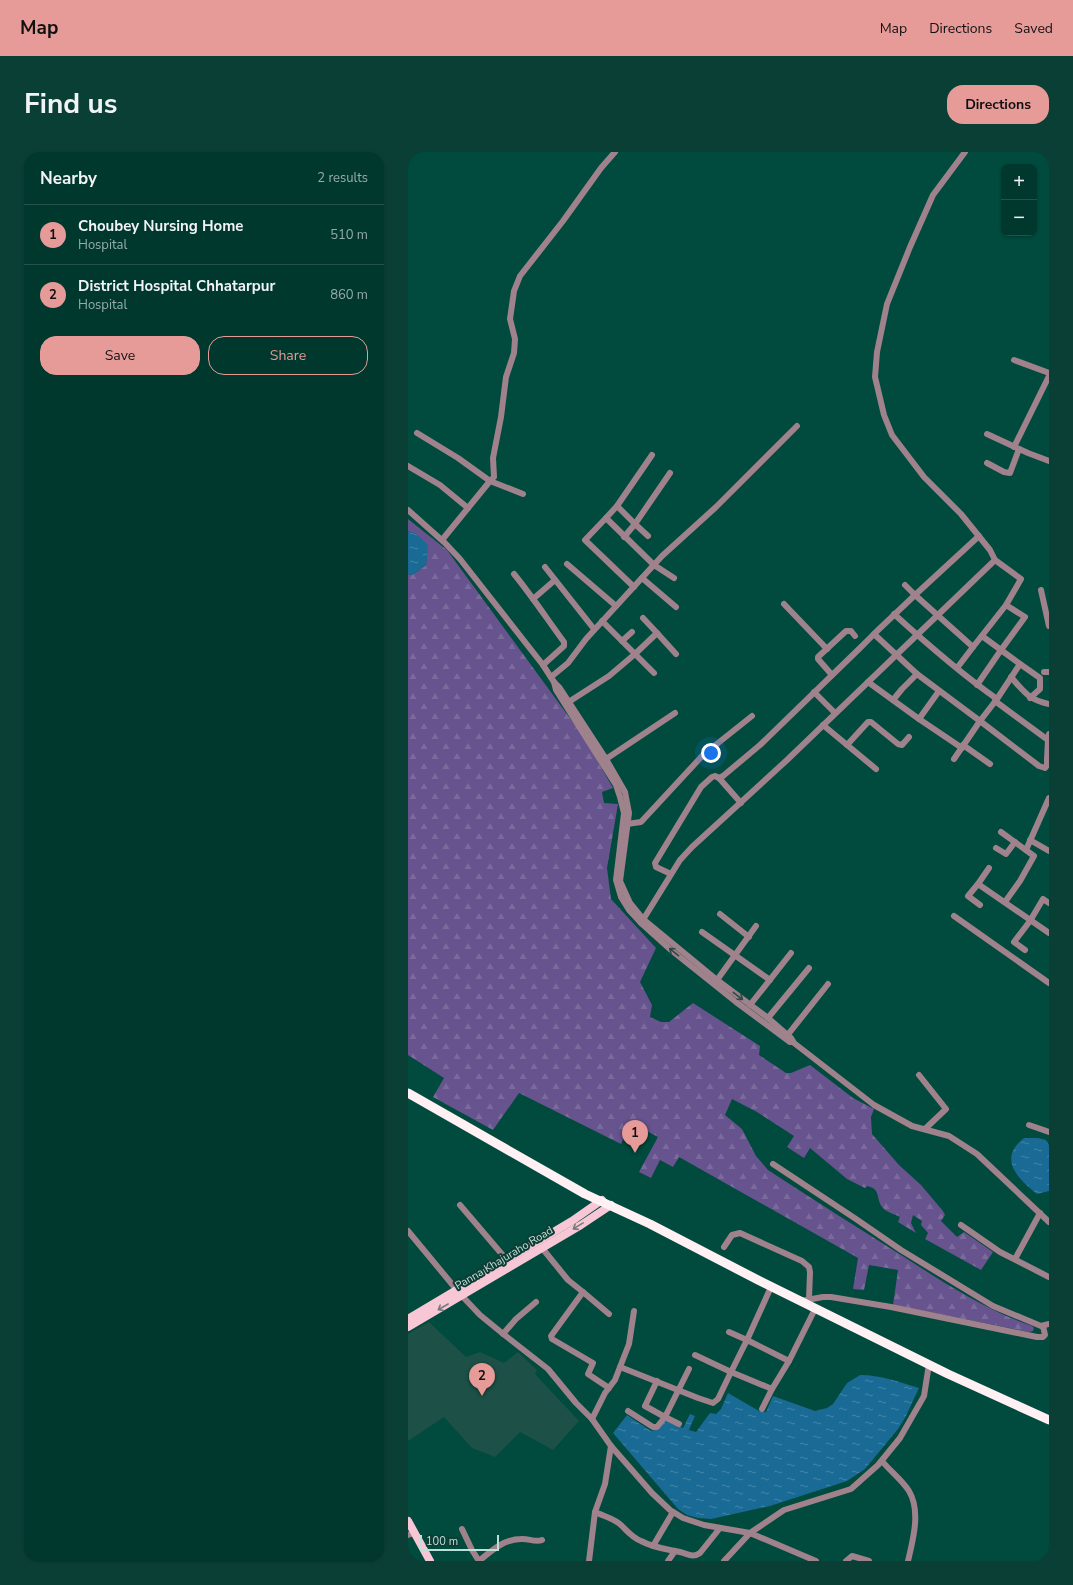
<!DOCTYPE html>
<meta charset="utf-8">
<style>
body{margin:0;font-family:"Nunito Sans",sans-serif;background:#0a3f36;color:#f1f3f6}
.controls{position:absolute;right:12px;top:12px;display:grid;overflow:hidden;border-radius:8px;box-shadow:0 1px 3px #0004}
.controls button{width:36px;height:36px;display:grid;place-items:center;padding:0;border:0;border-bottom:1px solid #22524a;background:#00382e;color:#f1f3f6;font:20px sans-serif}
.scale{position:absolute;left:12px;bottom:10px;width:79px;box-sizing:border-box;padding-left:4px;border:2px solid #bae1d7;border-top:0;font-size:11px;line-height:14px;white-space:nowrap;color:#bae1d7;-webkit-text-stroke:3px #0f3c34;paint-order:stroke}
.you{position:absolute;left:303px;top:601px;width:14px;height:14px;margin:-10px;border:3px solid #fff;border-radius:50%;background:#1a73e8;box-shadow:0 0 0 6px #1a73e833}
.badge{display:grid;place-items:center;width:26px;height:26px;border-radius:50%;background:#e69b98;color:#111;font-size:13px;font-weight:700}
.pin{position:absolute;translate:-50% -33px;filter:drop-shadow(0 1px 2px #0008)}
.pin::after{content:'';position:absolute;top:21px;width:14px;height:12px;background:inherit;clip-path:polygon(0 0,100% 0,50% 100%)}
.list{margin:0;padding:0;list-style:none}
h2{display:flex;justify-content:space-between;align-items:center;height:52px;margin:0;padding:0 16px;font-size:17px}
h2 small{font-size:13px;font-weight:400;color:#95acaa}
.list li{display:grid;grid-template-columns:26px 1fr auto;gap:12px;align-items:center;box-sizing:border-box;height:60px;padding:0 16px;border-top:1px solid #22524a}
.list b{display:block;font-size:15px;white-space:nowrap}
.list p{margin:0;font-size:13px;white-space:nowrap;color:#95acaa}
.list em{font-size:13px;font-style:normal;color:#95acaa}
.actions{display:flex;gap:8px;padding:12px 16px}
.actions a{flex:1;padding:9px 0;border:1px solid #e69b98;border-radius:16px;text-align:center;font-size:14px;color:#e69b98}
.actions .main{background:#e69b98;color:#111}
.map{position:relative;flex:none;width:641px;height:1409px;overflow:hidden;border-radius:16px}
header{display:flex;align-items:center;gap:24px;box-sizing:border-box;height:56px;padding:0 20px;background:#e69b98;color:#111}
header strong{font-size:19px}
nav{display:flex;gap:22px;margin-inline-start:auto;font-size:14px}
.intro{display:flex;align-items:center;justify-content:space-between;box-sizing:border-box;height:96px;padding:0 24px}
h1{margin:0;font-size:28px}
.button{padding:10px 18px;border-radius:16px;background:#e69b98;color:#111;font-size:14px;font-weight:700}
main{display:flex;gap:24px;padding:0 24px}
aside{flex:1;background:#00382e;border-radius:16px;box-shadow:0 1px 3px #0004}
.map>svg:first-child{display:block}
.built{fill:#1d5147}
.forest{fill:url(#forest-firs)}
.water{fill:url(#water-ripples)}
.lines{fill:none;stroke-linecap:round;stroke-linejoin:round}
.minor{stroke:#9f828b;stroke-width:6}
.major{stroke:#f8c7d6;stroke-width:8}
.highway{stroke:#fff0f4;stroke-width:9}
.oneway{stroke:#2c4a45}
.oneway2{stroke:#787b7d}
.labels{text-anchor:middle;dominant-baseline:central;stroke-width:4;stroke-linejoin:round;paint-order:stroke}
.street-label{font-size:11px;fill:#bae1d7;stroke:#0f3c34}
</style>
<header>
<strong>Map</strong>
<nav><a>Map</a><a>Directions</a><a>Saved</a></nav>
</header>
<div class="intro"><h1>Find us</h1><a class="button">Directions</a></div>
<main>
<aside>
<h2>Nearby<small>2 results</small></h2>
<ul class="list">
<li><span class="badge">1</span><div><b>Choubey Nursing Home</b><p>Hospital</p></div><em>510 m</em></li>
<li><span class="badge">2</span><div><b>District Hospital Chhatarpur</b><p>Hospital</p></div><em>860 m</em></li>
</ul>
<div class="actions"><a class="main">Save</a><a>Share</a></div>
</aside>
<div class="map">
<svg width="641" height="1409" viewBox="0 0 641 1409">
<defs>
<pattern id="forest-firs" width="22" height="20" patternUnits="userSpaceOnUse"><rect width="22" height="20" fill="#67538e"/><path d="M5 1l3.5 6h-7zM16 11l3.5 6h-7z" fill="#7b6b9d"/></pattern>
<pattern id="water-ripples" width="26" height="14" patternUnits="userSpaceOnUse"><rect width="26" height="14" fill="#196a95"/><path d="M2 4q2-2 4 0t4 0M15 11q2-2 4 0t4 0" fill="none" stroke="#4386a8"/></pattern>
</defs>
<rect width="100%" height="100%" fill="#004a3e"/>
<path class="built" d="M21,1170L58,1205L72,1200L96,1211L110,1200L129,1218L127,1222L171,1269L145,1298L112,1280L87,1305L64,1296L36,1265L0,1289V1182Z"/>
<path class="forest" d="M0,367L39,398L175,584L205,636L194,640L196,651L210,652L199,716L203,747L248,796L232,830L244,853L242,865L253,870H261L285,851L352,894L351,903L378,921H383L402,913L445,946L466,957L463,965L464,982L491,1013L513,1033L535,1059L537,1063L533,1069L549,1085L556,1080L585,1100L573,1118L517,1087L520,1081L513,1073L514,1069L505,1063L503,1071L508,1081L490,1070L492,1065C487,1062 478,1060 475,1056C467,1047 474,1037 459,1034L457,1036L439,1027L402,996L396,1006L379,995L386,984L349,960L324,947L317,963L334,977L348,1004L360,1018C404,1047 449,1075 493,1103C535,1130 577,1158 624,1174L626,1176L625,1179L621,1180L485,1153L490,1118L461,1113L456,1138L445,1137L450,1106L271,1005L265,1015L252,1008L243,1026L231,1020L250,985L233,976L229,984L219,979L213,992L111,941L85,978L25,945L36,926L0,903V422L4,423L18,413L19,399L8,382L0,379Z"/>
<g class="water">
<path d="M0,379L8,382L20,393L18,413L4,423L0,422Z"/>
<path d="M616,986H630L638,988L641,993V1039L629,1042C610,1027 589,1007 616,986Z"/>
<path d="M452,1223C473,1223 491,1230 511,1236L497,1266L490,1277L457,1317L439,1329L362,1354L303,1367L290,1366L279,1363L270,1357L205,1281L219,1263L243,1279L250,1277L257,1267L275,1276L282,1262L287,1264L281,1278L288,1280L302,1261L308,1262L313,1257L320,1241L351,1259L358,1260L365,1244L407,1259L419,1256L425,1252L439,1231Z"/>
</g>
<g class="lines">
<g class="minor">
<path d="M606,208L641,221"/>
<path d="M9,281L50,306L82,329L60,356"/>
<path d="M579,282L620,301L641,309"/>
<path d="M606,295L641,224"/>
<path d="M244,303L209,354L198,366L246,413L266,426"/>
<path d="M579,311L596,320L602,321L611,297"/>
<path d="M0,314L32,333L60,356L34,388"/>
<path d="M115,342L82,329L86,325L85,306L93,265L98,225L106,201L107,187L102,167L106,139L112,124L155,69L193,16L207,0"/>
<path d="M209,354L227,372L262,321"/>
<path d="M0,358L37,391L52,407L135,513L146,530L148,538L208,633L212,645L216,661L208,728L213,745L221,758L233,771L263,798L328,850L382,890H385"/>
<path d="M198,366L177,388L226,435"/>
<path d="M216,385L227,372L240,384"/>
<path d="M159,412L208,454"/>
<path d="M137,415L186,477"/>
<path d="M106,422C124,444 139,467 156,490V494L135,513"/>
<path d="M234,426L268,455"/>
<path d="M497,433L507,443L571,384"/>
<path d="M633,438L641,474"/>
<path d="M125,447L147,428"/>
<path d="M376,452L419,497"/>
<path d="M486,462C519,492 552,521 589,547L612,512L593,498L569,533"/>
<path d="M235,466L249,481L227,502L246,521"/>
<path d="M194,469L214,489L224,480"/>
<path d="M249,481L268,502"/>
<path d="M466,482L509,522L572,569L589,547"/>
<path d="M574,484L593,498L617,465L598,453"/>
<path d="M612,512L632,526V537L622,546"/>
<path d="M549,516L565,495"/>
<path d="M636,520H641"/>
<path d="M424,523L410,507V505L438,479H443L447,484"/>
<path d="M143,525L160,511L178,487L254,404L308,355L389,274"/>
<path d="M603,525C616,540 621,548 641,552"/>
<path d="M146,530L151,535L198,607L217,640L221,661L212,729L222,751L235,767L309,828L360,866L383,886L386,891L466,953L504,974L541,984L569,1002L641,1070"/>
<path d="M460,530L511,567L554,596"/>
<path d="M406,540L427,561"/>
<path d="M485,548L494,537L509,522"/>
<path d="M587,549L640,588L641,582"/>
<path d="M159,551L201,524L227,502L214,489"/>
<path d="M511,567L531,539"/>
<path d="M415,573L468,617"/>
<path d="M439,593L460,570H463L490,592L494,593L501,585"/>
<path d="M555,593L582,612"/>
<path d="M546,607L572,569L631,614L637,616L639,613V607L641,608"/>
<path d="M639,607L640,588"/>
<path d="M195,609L267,561"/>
<path d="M311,626L333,651"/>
<path d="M219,672L233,670L295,603L344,564"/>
<path d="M593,680L626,704L612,729L597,750"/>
<path d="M622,688L641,699"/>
<path d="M588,696L598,702L607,690"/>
<path d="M618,698L641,646"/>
<path d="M263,722L248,715L247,711L293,635L304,625L307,624L311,626L315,624L352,593L452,496L468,480L507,443L565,495L598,453L613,427L587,408"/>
<path d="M570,732L581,716"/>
<path d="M572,753L560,744L570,732L641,781"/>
<path d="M312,762L341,785"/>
<path d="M546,764L641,831"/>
<path d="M233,771L272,708L284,695L379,608L587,408L582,398L553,362L516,325L484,283L476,263L467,225L469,200L479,152L502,95L525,43L557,0"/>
<path d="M294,780L362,828"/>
<path d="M617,798L606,790L622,769L635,747L641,751"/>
<path d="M309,828L348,774"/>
<path d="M342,853L383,801"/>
<path d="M360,866L401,816"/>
<path d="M378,885L420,832"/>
<path d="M511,923L538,957L517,977"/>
<path d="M621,973L641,980"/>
<path d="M365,1012L448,1067L493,1098L585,1154L633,1174L641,1172"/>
<path d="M52,1053L98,1107"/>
<path d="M553,1073L592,1100L641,1125"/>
<path d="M0,1079L48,1137"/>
<path d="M316,1095L324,1083L332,1081L394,1109L401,1115L402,1120L401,1147"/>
<path d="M134,1096L160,1128L175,1140"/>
<path d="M607,1107L632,1061"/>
<path d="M54,1144L72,1163L94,1181L140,1217L168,1251L184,1267L203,1294L244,1341L262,1358L275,1366L296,1373L342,1381L408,1409"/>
<path d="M393,1149L415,1145H423L483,1155L629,1185H635L637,1183L635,1174"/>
<path d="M321,1180L339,1188L323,1220L364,1237L381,1209L339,1188L363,1135"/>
<path d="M95,1182L108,1167L128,1150"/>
<path d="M381,1209L405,1161"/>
<path d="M212,1215L290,1246L305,1251L310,1247L323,1220L287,1203"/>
<path d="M201,1236L180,1222L185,1211L144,1187L143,1184L175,1140L201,1162"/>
<path d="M354,1257L364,1237"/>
<path d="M220,1259L245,1275H249L257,1265L237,1254L249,1229"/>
<path d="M184,1267L197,1241L207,1228L212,1215L221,1192L226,1159"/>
<path d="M271,1272L257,1265L281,1217"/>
<path d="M474,1309C482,1319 494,1328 501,1339C513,1359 505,1388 500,1409"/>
<path d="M187,1360C195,1364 208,1367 214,1374C220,1380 225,1386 233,1389C246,1396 258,1397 272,1400C280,1402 285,1406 292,1401L312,1376"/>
<path d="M54,1377L64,1398L71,1409"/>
<path d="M0,1383L6,1381"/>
<path d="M245,1394L265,1360"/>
<path d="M71,1409C83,1399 96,1387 113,1387C120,1386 127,1391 134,1388"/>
<path d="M181,1409L187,1360L197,1332L203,1294"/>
<path d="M260,1409L267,1399"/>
<path d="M316,1409L342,1381L376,1358L443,1337L470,1313L492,1286L516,1244L521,1212"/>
<path d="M438,1409L444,1404L461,1409"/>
</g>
<g class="major">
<path d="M0,1167L164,1069L194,1048"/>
<path d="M0,1175L173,1073L203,1053"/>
<path d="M0,1369L22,1409"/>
</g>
<path class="highway" d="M0,941L177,1042L242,1072L350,1128L540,1222L641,1268"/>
</g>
<defs><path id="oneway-shaft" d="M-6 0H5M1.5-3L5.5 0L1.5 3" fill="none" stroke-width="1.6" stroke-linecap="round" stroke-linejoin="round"/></defs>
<g class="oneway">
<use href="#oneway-shaft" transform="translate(266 800) rotate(-141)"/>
<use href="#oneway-shaft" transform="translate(330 844) rotate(38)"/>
</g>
<g class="oneway2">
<use href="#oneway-shaft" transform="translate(170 1074) rotate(149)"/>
<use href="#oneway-shaft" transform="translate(35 1155) rotate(150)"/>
</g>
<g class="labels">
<g class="street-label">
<text transform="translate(96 1106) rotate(-31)">Panna Khajuraho Road</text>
</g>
</g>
</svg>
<div class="controls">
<button>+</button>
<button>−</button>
</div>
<div class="scale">100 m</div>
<div class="you"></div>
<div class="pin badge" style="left:227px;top:1001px">1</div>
<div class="pin badge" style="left:74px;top:1244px">2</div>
</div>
</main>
